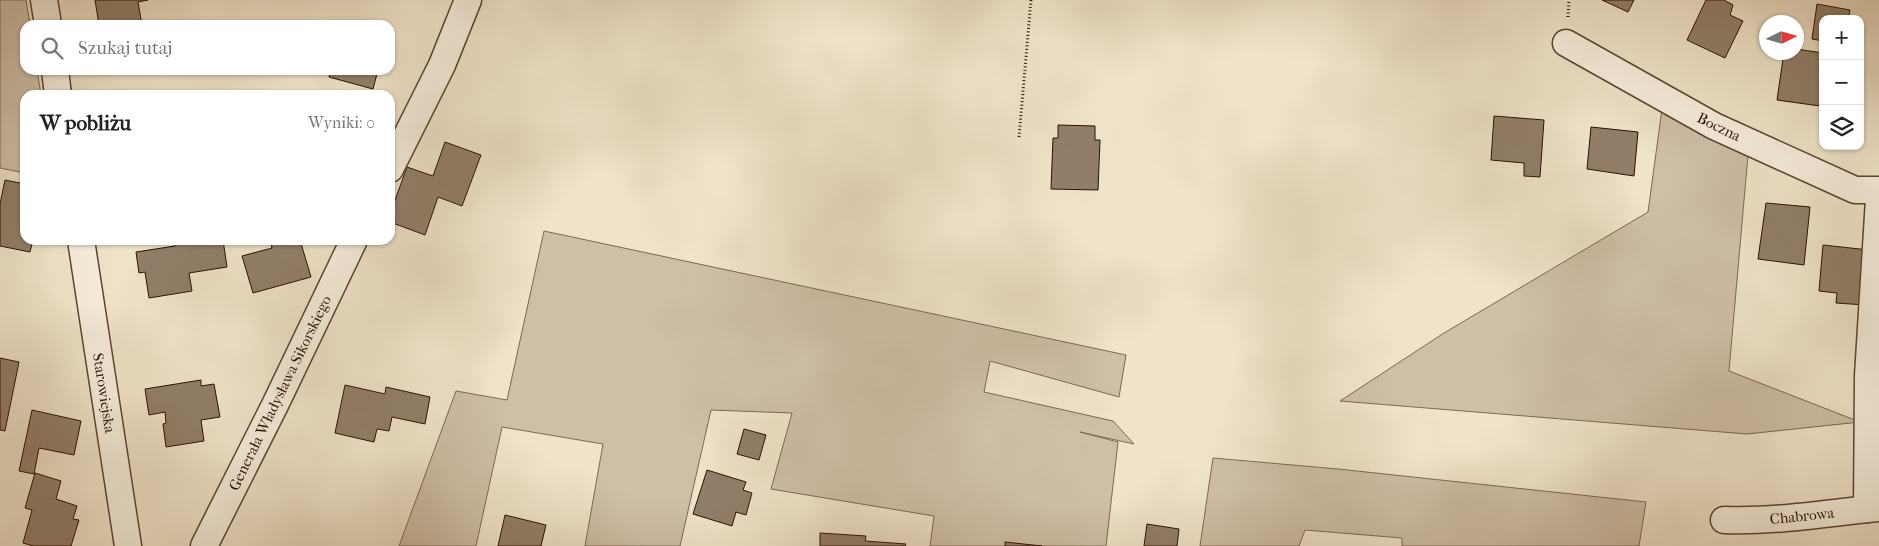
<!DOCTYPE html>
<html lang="pl">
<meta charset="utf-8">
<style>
body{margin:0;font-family:"IM FELL French Canon",serif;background:#f2f2f2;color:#222}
.controls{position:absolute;right:15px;top:15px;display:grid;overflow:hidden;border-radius:10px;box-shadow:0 1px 4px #0004}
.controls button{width:45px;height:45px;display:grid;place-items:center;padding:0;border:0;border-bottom:1px solid #e0e0e0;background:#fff;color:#222;font:25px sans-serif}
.compass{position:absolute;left:1759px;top:15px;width:45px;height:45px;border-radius:50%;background:#fff;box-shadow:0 1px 4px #0004;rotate:85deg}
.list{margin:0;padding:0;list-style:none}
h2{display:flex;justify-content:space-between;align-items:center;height:65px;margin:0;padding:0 20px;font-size:21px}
h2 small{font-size:16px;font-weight:400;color:#767676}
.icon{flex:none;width:28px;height:28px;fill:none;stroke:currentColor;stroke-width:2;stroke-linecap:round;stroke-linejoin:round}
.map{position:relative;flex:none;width:1879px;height:546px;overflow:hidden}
.search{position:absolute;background:#fff;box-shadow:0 1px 4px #0004;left:20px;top:20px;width:375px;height:55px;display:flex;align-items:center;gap:12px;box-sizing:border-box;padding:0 18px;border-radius:15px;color:#767676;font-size:19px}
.panel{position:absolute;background:#fff;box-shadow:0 1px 4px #0004;left:20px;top:90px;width:375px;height:155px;border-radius:15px}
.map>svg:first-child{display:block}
.green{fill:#cebfa7;stroke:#7c6854}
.building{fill:#917e69;stroke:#2b1100}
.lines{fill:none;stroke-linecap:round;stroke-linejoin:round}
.minor-casing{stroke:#5c4632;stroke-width:29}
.path{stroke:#2b1100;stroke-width:3;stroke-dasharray:1 2.5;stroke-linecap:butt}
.minor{stroke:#f5eddc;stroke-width:26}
.labels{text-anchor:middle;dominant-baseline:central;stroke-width:5;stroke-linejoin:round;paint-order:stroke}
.street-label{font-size:15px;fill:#2b1100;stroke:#f5eddc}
</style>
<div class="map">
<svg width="1879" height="546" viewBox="0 0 1879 546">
<rect width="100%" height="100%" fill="#efe3c9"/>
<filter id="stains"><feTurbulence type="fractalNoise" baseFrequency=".004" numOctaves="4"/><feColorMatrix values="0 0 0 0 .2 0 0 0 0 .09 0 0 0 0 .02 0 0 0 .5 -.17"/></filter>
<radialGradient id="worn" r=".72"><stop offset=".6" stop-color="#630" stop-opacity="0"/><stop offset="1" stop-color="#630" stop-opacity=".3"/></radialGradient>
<g class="green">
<path d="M0,0H26L30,25H25V70H37L41,95H25V173L0,168Z"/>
<path d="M1662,109L1748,155L1729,371L1860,422L1747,434L1340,401L1444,333L1648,212Z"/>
<path d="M544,231L1126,355L1119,397L990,361L984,392L1113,421L1134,444L1080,432L1118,442L1106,546H930L934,516L771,489L792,413L711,410L680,546H585L603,444L502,427L476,546H399L456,391L507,400Z"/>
<path d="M1213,458L1338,469L1646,502L1639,546H1402V538L1305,530L1299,546H1200Z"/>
</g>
<g class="building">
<path d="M95,0H148L138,2L142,25H99Z"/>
<path d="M1602,0H1634L1628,12Z"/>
<path d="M1706,0H1724L1733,5L1730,15L1743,21L1725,58L1687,40Z"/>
<path d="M1817,4L1850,10L1848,19H1823V41L1812,39Z"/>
<path d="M1796,49L1823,53V84L1820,106L1777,100L1784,52H1796Z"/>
<path d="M331,70H378L373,89L329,77Z"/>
<path d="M1494,116L1544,120L1540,177L1524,176V163L1491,160Z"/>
<path d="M1058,125L1095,126V140H1100L1098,190L1051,189L1053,138H1058Z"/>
<path d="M1591,127L1638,132L1634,176L1587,169Z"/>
<path d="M445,142L481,155L462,206L438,197L425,235L390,222V214L407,167L433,176Z"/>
<path d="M5,180L25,184V240H33L30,252L0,246V204Z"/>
<path d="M1766,203L1810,207L1804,265L1758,259Z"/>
<path d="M174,240H223L227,267L189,273L192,291L149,298L145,272L139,273L136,252L175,246Z"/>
<path d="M270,240H283L284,244L300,240L311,277L253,293L242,256L272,248Z"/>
<path d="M1823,245L1869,250L1865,305L1836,303L1837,293L1819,291Z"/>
<path d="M0,358L19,362L5,431L0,430Z"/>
<path d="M201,380V386L214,384L220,417L201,420L204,441L166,447L163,424L166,423L165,412L149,415L145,389Z"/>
<path d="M345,385L385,394L386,387L430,397L425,424L392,417L389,431L377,429L374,442L335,433Z"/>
<path d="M32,410L81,421L74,455L39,448L34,474L19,471Z"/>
<path d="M744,429L766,435L759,460L737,454Z"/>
<path d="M707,470L746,482L743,490L752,493L746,515L736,512L732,526L693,514Z"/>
<path d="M35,473L61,481L56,499L77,506L73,519L79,520L71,546H33L23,543L32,510L25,508Z"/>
<path d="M505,515L546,525L541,546H498Z"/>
<path d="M1147,524L1179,529L1177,546H1144Z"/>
<path d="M820,533L866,536L865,541L906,544L905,546H820Z"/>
<path d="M1005,542L1042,546H1005Z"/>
</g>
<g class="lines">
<defs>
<g id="minor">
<path d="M44,0L48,25"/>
<path d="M1566,43L1714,126L1855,190H1879"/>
<path d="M55,70L58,95"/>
<path d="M390,169L442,65L468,0"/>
<path d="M81,240L128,546"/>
<path d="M1867,509L1868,376L1879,199"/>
<path d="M1724,520C1776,522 1827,513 1879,508"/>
<path d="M204,546L275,405L354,240"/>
</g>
</defs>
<use href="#minor" class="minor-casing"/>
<g class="path">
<path d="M1568,17L1569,0"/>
<path d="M1019,137L1031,0"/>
</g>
<use href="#minor" class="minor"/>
</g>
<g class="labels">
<g class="street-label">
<text transform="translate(1719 127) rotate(26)">Boczna</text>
<text transform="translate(104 393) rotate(81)">Starowiejska</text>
<text transform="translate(280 393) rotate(-64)">Generała Władysława Sikorskiego</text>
<text transform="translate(1802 516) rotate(-6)">Chabrowa</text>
</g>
</g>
<rect width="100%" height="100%" filter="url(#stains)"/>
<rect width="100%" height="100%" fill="url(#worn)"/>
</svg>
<div class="controls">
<button>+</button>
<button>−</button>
<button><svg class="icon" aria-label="layers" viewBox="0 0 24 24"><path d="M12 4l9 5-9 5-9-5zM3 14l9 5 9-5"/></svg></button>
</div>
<svg class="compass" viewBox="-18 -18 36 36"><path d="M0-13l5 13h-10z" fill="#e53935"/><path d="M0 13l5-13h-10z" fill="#767676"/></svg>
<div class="search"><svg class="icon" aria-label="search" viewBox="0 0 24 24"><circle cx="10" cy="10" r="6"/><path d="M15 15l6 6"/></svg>Szukaj tutaj</div>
<section class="panel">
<h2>W pobliżu<small>Wyniki: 0</small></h2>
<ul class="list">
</ul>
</section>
</div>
